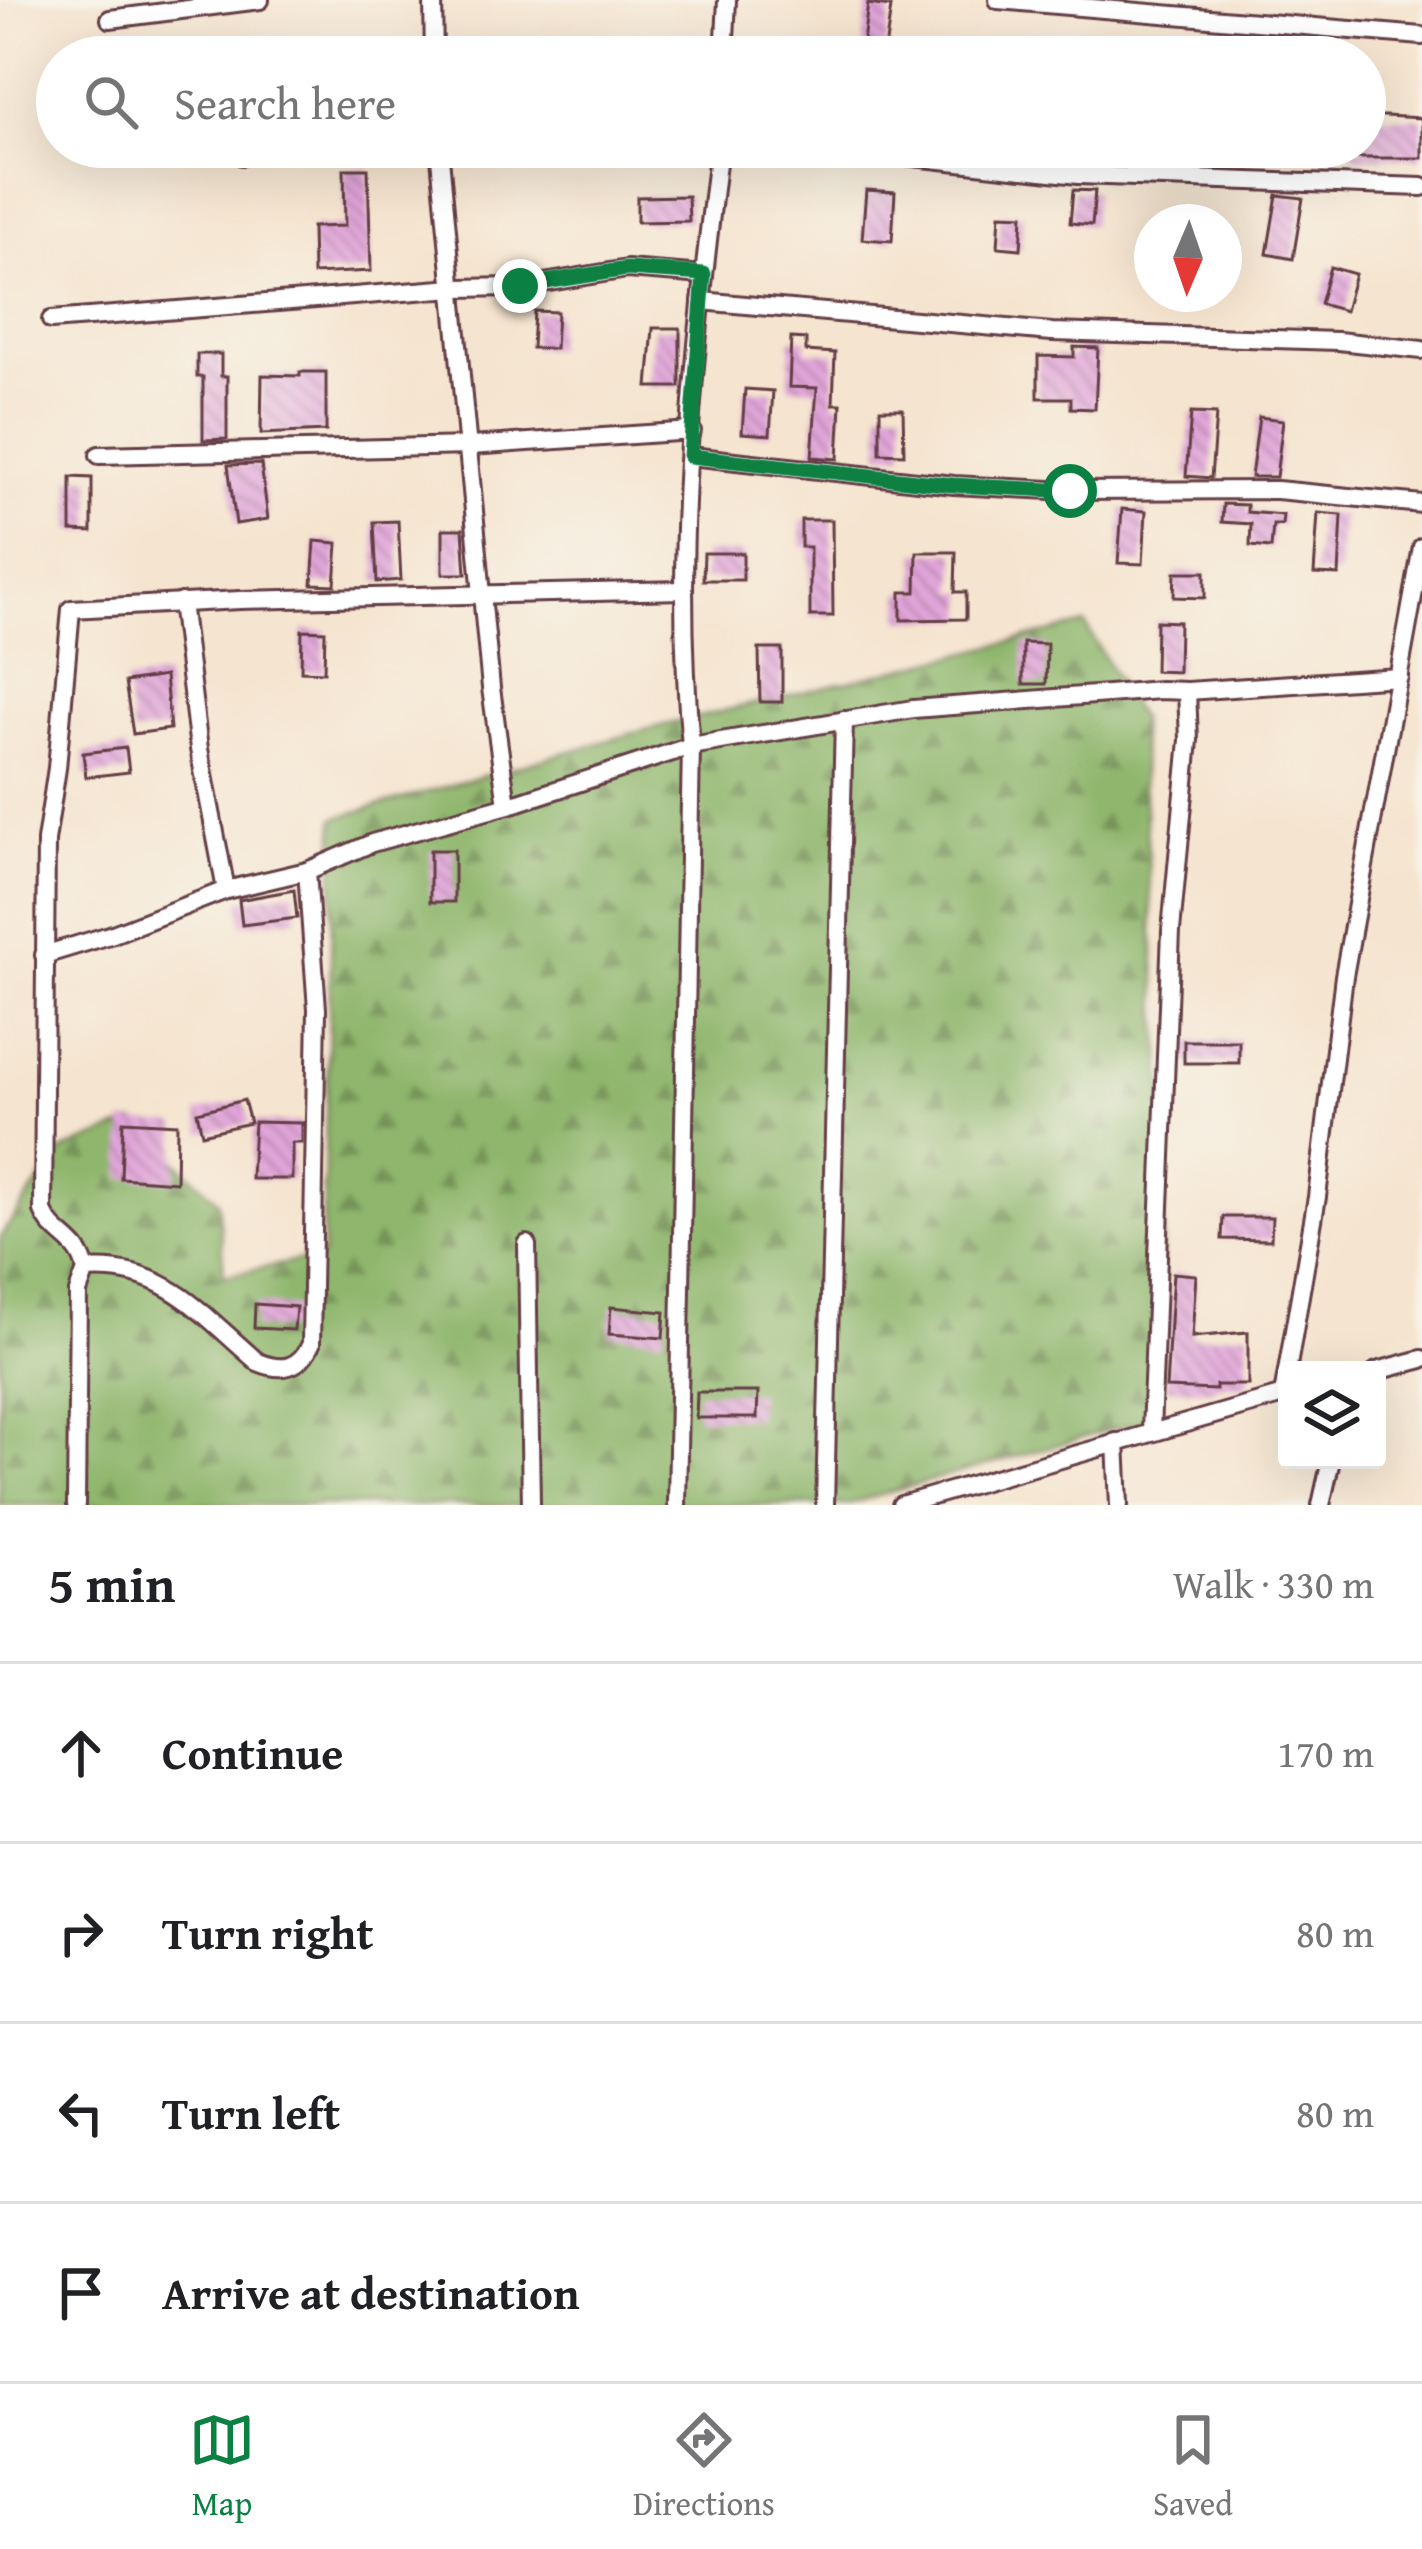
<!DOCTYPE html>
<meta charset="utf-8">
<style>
body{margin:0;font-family:"Gentium Book Plus",serif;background:#f2f2f2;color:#202124}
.controls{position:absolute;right:36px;bottom:36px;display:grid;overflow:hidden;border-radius:12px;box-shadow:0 12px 48px #0002}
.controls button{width:108px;height:108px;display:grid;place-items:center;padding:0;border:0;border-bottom:3px solid #e0e0e0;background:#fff;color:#202124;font:60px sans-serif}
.compass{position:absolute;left:1134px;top:204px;width:108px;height:108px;border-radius:50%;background:#fff;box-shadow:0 12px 48px #0002;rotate:182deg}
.stop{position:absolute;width:36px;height:36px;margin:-27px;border:9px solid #0b8043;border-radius:50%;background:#fff}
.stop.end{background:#0b8043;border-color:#fff;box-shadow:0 3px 12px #0008}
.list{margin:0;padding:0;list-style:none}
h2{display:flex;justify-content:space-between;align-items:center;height:156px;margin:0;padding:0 48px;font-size:51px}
h2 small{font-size:39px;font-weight:400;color:#757577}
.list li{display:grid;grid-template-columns:78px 1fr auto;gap:36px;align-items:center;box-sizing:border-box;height:180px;padding:0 48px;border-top:3px solid #e0e0e0}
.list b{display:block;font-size:45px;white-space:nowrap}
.list em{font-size:39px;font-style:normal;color:#757577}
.icon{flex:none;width:66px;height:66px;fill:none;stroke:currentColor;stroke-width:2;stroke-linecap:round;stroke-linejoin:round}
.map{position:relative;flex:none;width:1422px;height:1505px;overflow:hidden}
.search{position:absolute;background:#fff;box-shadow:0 12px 48px #0002;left:36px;right:36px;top:36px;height:132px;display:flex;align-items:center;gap:30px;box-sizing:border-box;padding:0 42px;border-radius:66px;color:#757577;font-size:45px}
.sheet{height:876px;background:#fff}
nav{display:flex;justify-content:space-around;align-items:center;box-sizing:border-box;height:168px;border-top:3px solid #e0e0e0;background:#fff;font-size:33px;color:#757577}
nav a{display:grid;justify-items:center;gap:6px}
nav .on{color:#0b8043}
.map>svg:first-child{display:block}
.forest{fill:url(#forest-firs);stroke:#6c6a4c;stroke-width:3}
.building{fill:url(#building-back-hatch)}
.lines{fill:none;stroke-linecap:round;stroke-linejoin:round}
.minor-casing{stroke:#643d44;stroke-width:22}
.minor{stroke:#fff;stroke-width:16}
.route{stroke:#0b8043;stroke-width:15}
</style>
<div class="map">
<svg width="1422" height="1505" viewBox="0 0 1422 1505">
<defs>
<pattern id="forest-firs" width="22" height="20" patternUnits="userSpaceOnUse" patternTransform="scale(3)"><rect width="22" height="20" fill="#8eb66c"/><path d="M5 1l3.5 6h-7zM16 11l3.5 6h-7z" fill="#769359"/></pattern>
<pattern id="building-back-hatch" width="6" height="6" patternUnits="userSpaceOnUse" patternTransform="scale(3)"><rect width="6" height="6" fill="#e1a5d9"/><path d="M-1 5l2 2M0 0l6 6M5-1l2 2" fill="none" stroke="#b886b0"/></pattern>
</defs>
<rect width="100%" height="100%" fill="#f7f3e8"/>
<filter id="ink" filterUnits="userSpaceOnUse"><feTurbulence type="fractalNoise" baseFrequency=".00833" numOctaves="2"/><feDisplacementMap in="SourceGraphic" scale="24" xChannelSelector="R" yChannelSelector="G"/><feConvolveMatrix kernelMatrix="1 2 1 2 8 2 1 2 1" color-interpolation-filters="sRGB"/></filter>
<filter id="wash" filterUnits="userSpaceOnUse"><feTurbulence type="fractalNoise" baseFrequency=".004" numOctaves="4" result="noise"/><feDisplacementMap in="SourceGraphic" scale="48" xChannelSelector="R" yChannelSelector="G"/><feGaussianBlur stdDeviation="2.7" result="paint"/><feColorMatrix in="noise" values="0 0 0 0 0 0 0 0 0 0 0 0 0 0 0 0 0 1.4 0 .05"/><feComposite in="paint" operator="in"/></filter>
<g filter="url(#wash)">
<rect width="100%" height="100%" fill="#f5e4cf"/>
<path class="forest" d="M1085,624L1139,718L1165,1116L1159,1416L845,1505H0V1237L62,1151L135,1122L218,1201L224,1276L322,1256L335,818L645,730Z"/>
<g id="blocks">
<g class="building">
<path d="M868,4L891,7L884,57H861Z"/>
<path d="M650,40L701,43L700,57H649Z"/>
<path d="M1365,115L1422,118V158H1352V147H1365Z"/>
<path d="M344,169H368L371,271L313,274L312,227L345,226Z"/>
<path d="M866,190L895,192L892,241L862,239Z"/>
<path d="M1073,190L1095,191L1092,225L1070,223Z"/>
<path d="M1277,195L1303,198L1293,259L1267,254Z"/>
<path d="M688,196L689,221L637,222V197Z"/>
<path d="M1000,214L1023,215L1021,249L998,247Z"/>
<path d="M1330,267L1355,274L1345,311L1320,304Z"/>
<path d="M534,311L557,312L555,349L532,348Z"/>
<path d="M653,328H680V387H648Z"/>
<path d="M791,338L806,339V351L835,353L833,404H841L838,459L812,457L817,388L789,387Z"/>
<path d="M1074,347L1098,348L1095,409L1071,408V398H1038V356L1074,357Z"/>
<path d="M197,354H221V376H227V439L203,440V377H197Z"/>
<path d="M300,372H326V431L261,434L262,375L300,376Z"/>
<path d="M745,389L773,391L770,435L742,433Z"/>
<path d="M880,409H903L904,454L880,453Z"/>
<path d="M1191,413L1216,414L1211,478L1186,476Z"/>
<path d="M1259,417L1283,420L1276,477H1251Z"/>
<path d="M261,464L268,519L236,524L228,465Z"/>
<path d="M71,477L92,478V532L71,531Z"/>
<path d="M1223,504L1247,505V512L1283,515L1282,525H1273L1271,548L1250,546L1251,524L1222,522Z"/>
<path d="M1122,509L1146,511L1143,564L1118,563Z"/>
<path d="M1318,513L1342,515L1339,575L1314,574Z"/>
<path d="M801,520H832L833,616H810V547H801Z"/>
<path d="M398,521L401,580L377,582L374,522Z"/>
<path d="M443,529H463L466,574H443Z"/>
<path d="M315,541L338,543L335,585L312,584Z"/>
<path d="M917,552H956L955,592H966V619L901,620V592H916Z"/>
<path d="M704,553H743V580H703Z"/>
<path d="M1175,572H1205V598L1174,597Z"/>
<path d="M1156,621L1179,622L1178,672L1155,671Z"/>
<path d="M302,630L325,631L324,672L301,671Z"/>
<path d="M1023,643L1047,644L1046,684H1023Z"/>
<path d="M759,649H782V702H760Z"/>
<path d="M165,676L170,729L133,734L125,682Z"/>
<path d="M126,748L129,772L86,777L83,753Z"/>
<rect x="430" y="850" width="24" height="52"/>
<path d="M294,890L297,918L242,925L239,900Z"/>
<rect x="1184" y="1041" width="55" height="22"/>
<path d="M244,1100L250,1123L202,1134L197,1112Z"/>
<path d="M123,1121L177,1124L176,1182L121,1178Z"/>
<path d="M254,1122L302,1123V1143H292V1179H251Z"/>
<path d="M1223,1217H1272L1271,1240L1222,1239Z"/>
<path d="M1173,1273L1196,1275L1192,1337L1248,1332V1385H1216V1390L1166,1388Z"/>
<path d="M255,1304L296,1307L294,1330L254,1328Z"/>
<path d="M611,1307L665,1312L663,1338L609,1334Z"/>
<path d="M697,1392H758L757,1418H696Z"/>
</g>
</g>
</g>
<g filter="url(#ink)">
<use href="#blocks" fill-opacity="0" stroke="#643d44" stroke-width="3"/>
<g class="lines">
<defs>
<g id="minor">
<path d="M433,0L434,57"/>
<path d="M998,0L1422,36"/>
<path d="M110,19L260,0"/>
<path d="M724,57L727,0"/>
<path d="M439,147L491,688L507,805"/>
<path d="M822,147L1078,175L1422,187"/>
<path d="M242,156L296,147"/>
<path d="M701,301L1052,332L1338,341L1422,350"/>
<path d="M51,320L454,288L520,287L627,269L704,275"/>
<path d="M99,455L470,446L692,431"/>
<path d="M690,456L954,485L1070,491L1277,490L1422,504"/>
<path d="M181,602L199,749L226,890"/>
<path d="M1187,691L1399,677"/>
<path d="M44,955L113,934L226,890L307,871"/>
<path d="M527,1244L531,1505"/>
<path d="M86,1270C79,1238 54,1238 43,1211L46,841L57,768L71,609L240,600L684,590"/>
<path d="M1377,1371L1422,1359"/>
<path d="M1283,1395L1317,1197L1344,976L1422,547"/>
<path d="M1116,1442L1119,1505"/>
<path d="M76,1505L78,1292L86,1270C165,1264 202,1315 258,1362C282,1372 299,1369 311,1344L317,1009L307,871L372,843L519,802L691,746L913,709L1160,690L1187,691L1189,740L1171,931L1151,1432"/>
<path d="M677,1505L691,746C672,547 695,345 719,147"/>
<path d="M825,1505L844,720"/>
<path d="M901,1505L1287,1394"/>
<path d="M1321,1505L1331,1460"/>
</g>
</defs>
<use href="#minor" class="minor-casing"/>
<use href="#minor" class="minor"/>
</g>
</g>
<g class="lines" filter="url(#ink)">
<path class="route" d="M520,286L627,269L704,274L690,456L953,485L1070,491"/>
</g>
</svg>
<div class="controls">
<button><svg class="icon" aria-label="layers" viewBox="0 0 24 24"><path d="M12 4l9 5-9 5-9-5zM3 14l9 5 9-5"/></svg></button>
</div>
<svg class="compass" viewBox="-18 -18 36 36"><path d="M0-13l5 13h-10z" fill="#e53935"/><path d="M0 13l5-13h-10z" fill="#757577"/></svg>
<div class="stop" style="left:1070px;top:491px"></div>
<div class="stop end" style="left:520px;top:286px"></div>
<div class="search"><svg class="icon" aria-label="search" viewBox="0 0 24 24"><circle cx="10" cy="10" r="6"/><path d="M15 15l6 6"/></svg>Search here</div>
</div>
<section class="sheet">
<h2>5 min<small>Walk · 330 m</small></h2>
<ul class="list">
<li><svg class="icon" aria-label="ahead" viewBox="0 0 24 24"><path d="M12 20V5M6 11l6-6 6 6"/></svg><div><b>Continue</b></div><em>170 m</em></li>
<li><svg class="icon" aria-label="right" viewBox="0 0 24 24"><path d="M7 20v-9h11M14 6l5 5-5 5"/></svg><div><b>Turn right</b></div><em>80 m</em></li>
<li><svg class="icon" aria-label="left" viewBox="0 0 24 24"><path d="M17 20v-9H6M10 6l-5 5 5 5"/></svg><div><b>Turn left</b></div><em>80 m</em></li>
<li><svg class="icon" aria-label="arrive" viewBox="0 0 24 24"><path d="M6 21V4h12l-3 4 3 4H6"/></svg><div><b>Arrive at destination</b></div></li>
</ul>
</section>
<nav>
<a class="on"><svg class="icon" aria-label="map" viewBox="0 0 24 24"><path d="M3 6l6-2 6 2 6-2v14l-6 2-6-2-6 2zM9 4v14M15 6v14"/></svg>Map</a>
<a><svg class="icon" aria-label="directions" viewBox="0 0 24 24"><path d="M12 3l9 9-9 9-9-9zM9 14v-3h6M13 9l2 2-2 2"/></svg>Directions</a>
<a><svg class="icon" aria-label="saved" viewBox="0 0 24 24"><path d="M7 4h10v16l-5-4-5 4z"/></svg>Saved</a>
</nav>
